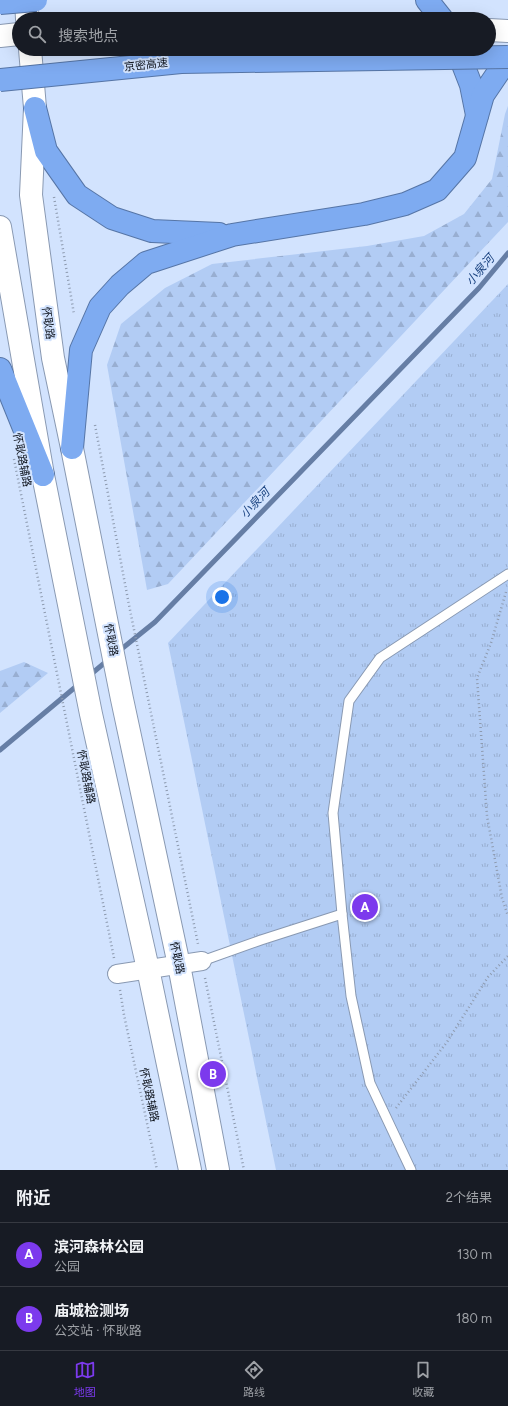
<!DOCTYPE html>
<html lang="zh">
<meta charset="utf-8">
<style>
body{margin:0;font-family:Figtree,"Noto Sans SC",sans-serif;background:#20242c;color:#f1f3f6}
.you{position:absolute;left:222px;top:597px;width:14px;height:14px;margin:-10px;border:3px solid #fff;border-radius:50%;background:#1a73e8;box-shadow:0 0 0 6px #1a73e833}
.badge{display:grid;place-items:center;width:26px;height:26px;border-radius:50%;background:#7c3aed;color:#fff;font-size:13px;font-weight:700}
.pin{position:absolute;translate:-50% -50%;border:2px solid #fff;box-shadow:0 1px 4px #0006}
.list{margin:0;padding:0;list-style:none}
h2{display:flex;justify-content:space-between;align-items:center;height:52px;margin:0;padding:0 16px;font-size:17px}
h2 small{font-size:13px;font-weight:400;color:#9ea1a6}
.list li{display:grid;grid-template-columns:26px 1fr auto;gap:12px;align-items:center;box-sizing:border-box;height:64px;padding:0 16px;border-top:1px solid #363941}
.list b{display:block;font-size:15px;white-space:nowrap}
.list p{margin:0;font-size:13px;white-space:nowrap;color:#9ea1a6}
.list em{font-size:13px;font-style:normal;color:#9ea1a6}
.icon{flex:none;width:22px;height:22px;fill:none;stroke:currentColor;stroke-width:2;stroke-linecap:round;stroke-linejoin:round}
.map{position:relative;flex:none;width:508px;height:1170px;overflow:hidden}
.search{position:absolute;background:#171b24;box-shadow:0 4px 16px #0002;left:12px;right:12px;top:12px;height:44px;display:flex;align-items:center;gap:10px;box-sizing:border-box;padding:0 14px;border-radius:22px;color:#9ea1a6;font-size:15px}
.sheet{height:180px;background:#171b24}
nav{display:flex;justify-content:space-around;align-items:center;box-sizing:border-box;height:56px;border-top:1px solid #363941;background:#171b24;font-size:11px;color:#9ea1a6}
nav a{display:grid;justify-items:center;gap:2px}
nav .on{color:#7c3aed}
.map>svg:first-child{display:block}
.forest{fill:url(#forest-firs)}
.park{fill:url(#park-tufts)}
.lines{fill:none;stroke-linecap:round;stroke-linejoin:round}
.stream{stroke:#667ea5;stroke-width:5}
.lane-casing{stroke:#8999b2;stroke-width:11}
.street-casing{stroke:#8999b2;stroke-width:20}
.secondary-casing{stroke:#8999b2;stroke-width:24}
.highway-casing{stroke:#5675a6;stroke-width:24}
.path{stroke:#8e9bb0;stroke-width:2.5;stroke-dasharray:1 3;stroke-linecap:butt}
.lane{stroke:#fff;stroke-width:9}
.street{stroke:#fff;stroke-width:18}
.secondary{stroke:#fff;stroke-width:22}
.highway{stroke:#7eabf1;stroke-width:22}
.highway-bridge-casing{stroke:#5675a6;stroke-width:24;stroke-linecap:butt}
.highway-bridge{stroke:#7eabf1;stroke-width:22}
.labels{text-anchor:middle;dominant-baseline:central;stroke-width:4;stroke-linejoin:round;paint-order:stroke}
.street-label{font-size:11px;fill:#0d121b;stroke:#d2e3fe}
.water-label{font-size:12px;font-style:italic;fill:#1a4380;stroke:#d2e3fe}
</style>
<div class="map">
<svg width="508" height="1170" viewBox="0 0 508 1170">
<defs>
<pattern id="forest-firs" width="22" height="20" patternUnits="userSpaceOnUse"><rect width="22" height="20" fill="#b2ccf4"/><path d="M5 1l3.5 6h-7zM16 11l3.5 6h-7z" fill="#98aed1"/></pattern>
<pattern id="park-tufts" width="24" height="20" patternUnits="userSpaceOnUse"><rect width="24" height="20" fill="#b2ccf4"/><path d="M3 7l-1-3M5 7V3M7 7l1-3M15 17l-1-3M17 17v-4M19 17l1-3" fill="none" stroke="#98aed1"/></pattern>
</defs>
<rect width="100%" height="100%" fill="#d2e3fe"/>
<g class="forest">
<path d="M508,106V222L168,584L147,590L107,365L121,324L165,288L212,264L367,246L424,236L464,214L492,179L505,114Z"/>
<path d="M24,662L48,673L0,713V671Z"/>
</g>
<path class="park" d="M508,284V1170H276L168,643Z"/>
<g class="lines">
<g class="stream">
<path d="M119,651L155,622L479,288L508,253"/>
<path d="M90,675L108,660"/>
<path d="M0,750L79,684"/>
</g>
<defs>
<g id="lane">
<path d="M202,961L261,940L342,914"/>
<path d="M411,1170L370,1083L351,996L342,914L333,813L349,701L380,658L508,574"/>
</g>
<path id="street" d="M117,974L202,961"/>
<g id="secondary">
<path d="M26,0L27,19"/>
<path d="M489,30L508,31"/>
<path d="M0,36L19,34"/>
<path d="M30,49L35,108L31,195L53,358L72,448L122,699L179,965L218,1170"/>
<path d="M0,227L43,475L91,714L148,969L190,1170"/>
</g>
<g id="highway">
<path d="M427,0L442,19"/>
<path d="M457,49L471,85L477,115"/>
<path d="M35,108L46,151L77,195L112,218L152,231L219,234"/>
<path d="M0,369L43,475"/>
<path d="M72,448L81,350L100,307L120,285L146,263L232,235L364,214L405,204L437,190L465,158L483,95L508,58"/>
</g>
</defs>
<use href="#lane" class="lane-casing"/>
<use href="#street" class="street-casing"/>
<use href="#secondary" class="secondary-casing"/>
<use href="#highway" class="highway-casing"/>
<g class="path">
<path d="M54,197L74,314"/>
<path d="M95,425L129,605L198,944"/>
<path d="M14,459L114,958"/>
<path d="M506,592L491,643L477,678L487,816L502,898L508,916"/>
<path d="M205,978L244,1170"/>
<path d="M120,990L124,1015L157,1170"/>
<path d="M396,1108L447,1042L488,977L508,956"/>
</g>
<use href="#lane" class="lane"/>
<use href="#street" class="street"/>
<use href="#secondary" class="secondary"/>
<use href="#highway" class="highway"/>
<defs>
<g id="highway-bridge">
<path d="M0,3L36,0"/>
<path d="M0,80L181,62L508,57"/>
</g>
</defs>
<use href="#highway-bridge" class="highway-bridge-casing"/>
<use href="#highway-bridge" class="highway-bridge"/>
</g>
<g class="labels">
<g class="street-label">
<text transform="translate(146 65) rotate(-6)">京密高速</text>
<text transform="translate(48 323) rotate(82)">怀耿路</text>
<text transform="translate(22 460) rotate(79)">怀耿路辅路</text>
<text transform="translate(111 640) rotate(79)">怀耿路</text>
<text transform="translate(86 777) rotate(79)">怀耿路辅路</text>
<text transform="translate(177 958) rotate(78)">怀耿路</text>
<text transform="translate(149 1095) rotate(78)">怀耿路辅路</text>
</g>
<g class="water-label">
<text transform="translate(480 270) rotate(-49)">小泉河</text>
<text transform="translate(255 503) rotate(-46)">小泉河</text>
</g>
</g>
</svg>
<div class="you"></div>
<div class="pin badge" style="left:365px;top:907px">A</div>
<div class="pin badge" style="left:213px;top:1074px">B</div>
<div class="search"><svg class="icon" aria-label="search" viewBox="0 0 24 24"><circle cx="10" cy="10" r="6"/><path d="M15 15l6 6"/></svg>搜索地点</div>
</div>
<section class="sheet">
<h2>附近<small>2个结果</small></h2>
<ul class="list">
<li><span class="badge">A</span><div><b>滨河森林公园</b><p>公园</p></div><em>130 m</em></li>
<li><span class="badge">B</span><div><b>庙城检测场</b><p>公交站 · 怀耿路</p></div><em>180 m</em></li>
</ul>
</section>
<nav>
<a class="on"><svg class="icon" aria-label="map" viewBox="0 0 24 24"><path d="M3 6l6-2 6 2 6-2v14l-6 2-6-2-6 2zM9 4v14M15 6v14"/></svg>地图</a>
<a><svg class="icon" aria-label="directions" viewBox="0 0 24 24"><path d="M12 3l9 9-9 9-9-9zM9 14v-3h6M13 9l2 2-2 2"/></svg>路线</a>
<a><svg class="icon" aria-label="saved" viewBox="0 0 24 24"><path d="M7 4h10v16l-5-4-5 4z"/></svg>收藏</a>
</nav>
